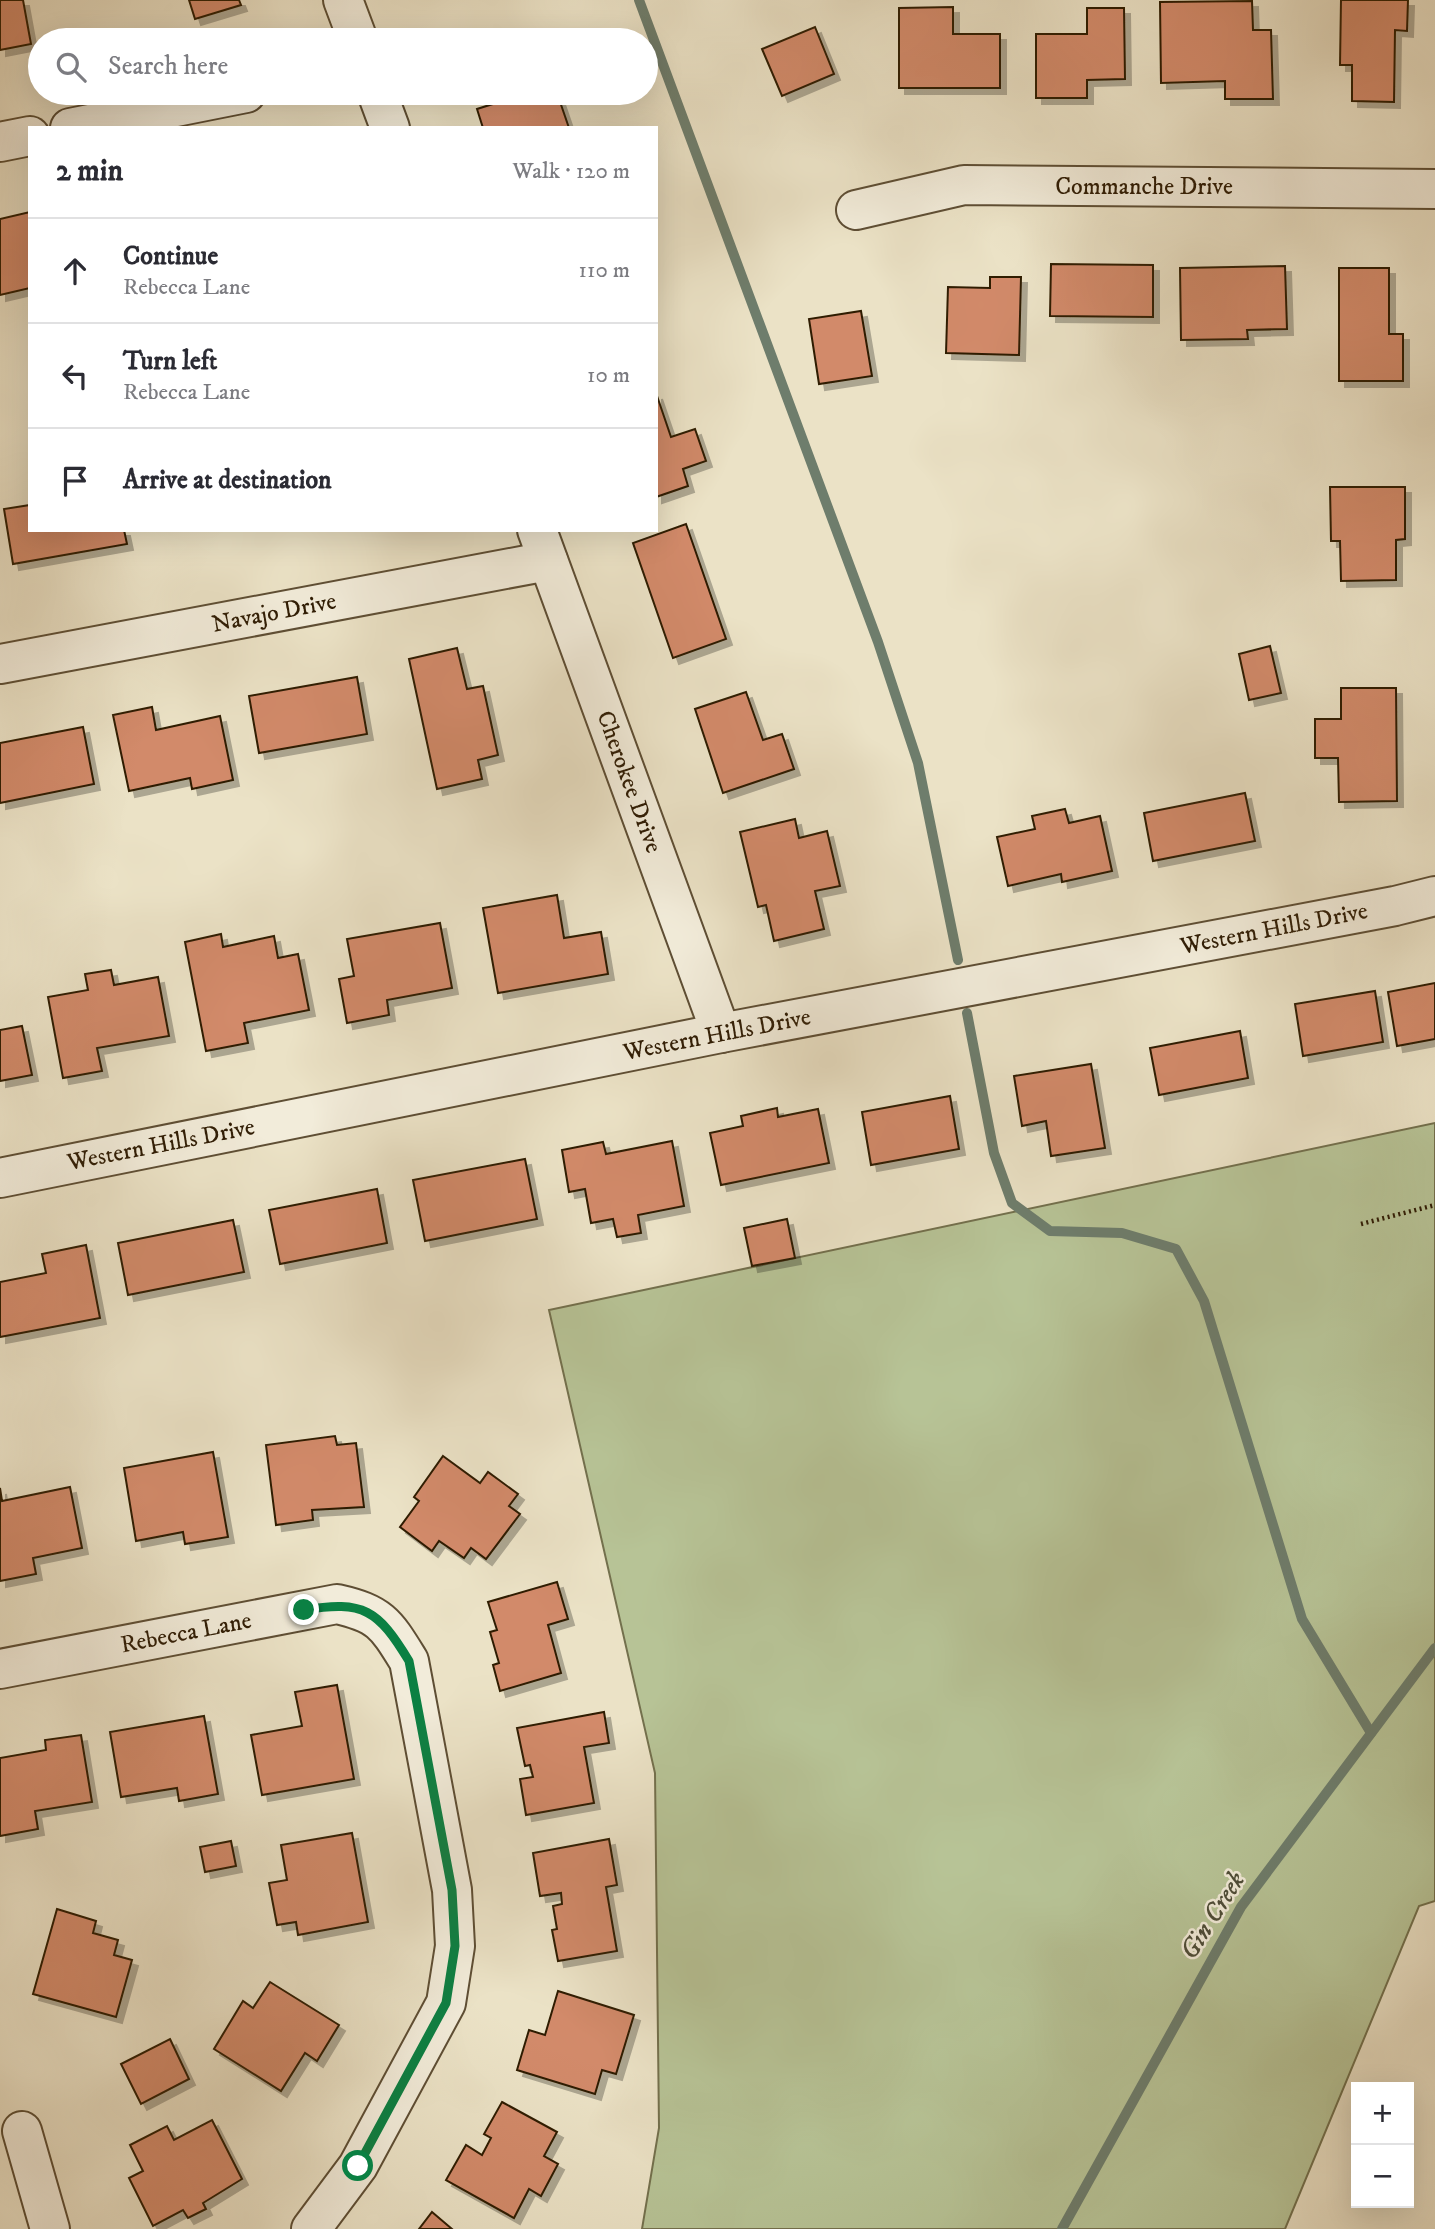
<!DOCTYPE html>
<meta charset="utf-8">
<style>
body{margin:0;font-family:"IM FELL DW Pica",serif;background:#f7f7f7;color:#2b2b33}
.controls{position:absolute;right:21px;bottom:21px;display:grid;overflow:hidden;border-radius:0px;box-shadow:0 7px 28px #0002}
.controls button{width:63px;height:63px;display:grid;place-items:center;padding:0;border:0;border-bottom:2px solid #e1e1e2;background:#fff;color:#2b2b33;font:35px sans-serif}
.stop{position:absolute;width:21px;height:21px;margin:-16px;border:5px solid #0b8043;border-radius:50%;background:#fff}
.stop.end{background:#0b8043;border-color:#fff;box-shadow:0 2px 7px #0008}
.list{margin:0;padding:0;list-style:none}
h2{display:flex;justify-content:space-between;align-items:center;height:91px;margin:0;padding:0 28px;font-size:30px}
h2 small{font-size:23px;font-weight:400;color:#7c7c81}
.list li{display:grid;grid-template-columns:46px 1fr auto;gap:21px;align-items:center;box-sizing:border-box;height:105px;padding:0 28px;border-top:2px solid #e1e1e2}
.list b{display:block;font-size:26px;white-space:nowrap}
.list p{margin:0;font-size:23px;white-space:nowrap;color:#7c7c81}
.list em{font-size:23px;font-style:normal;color:#7c7c81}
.icon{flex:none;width:38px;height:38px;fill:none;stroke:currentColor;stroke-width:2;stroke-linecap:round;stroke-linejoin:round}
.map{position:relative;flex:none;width:1435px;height:2229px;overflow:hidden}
.search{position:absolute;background:#fff;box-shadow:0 7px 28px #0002;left:28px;top:28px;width:630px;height:77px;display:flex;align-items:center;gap:18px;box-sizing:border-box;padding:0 24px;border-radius:38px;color:#7c7c81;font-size:26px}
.panel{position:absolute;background:#fff;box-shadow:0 7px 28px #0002;left:28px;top:126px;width:630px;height:406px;border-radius:0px}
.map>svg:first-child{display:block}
.green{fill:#b7c396;stroke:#73704d;stroke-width:2}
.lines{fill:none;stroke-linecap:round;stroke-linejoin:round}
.stream{stroke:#6e7d6c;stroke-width:10}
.building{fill:#d28a6b;stroke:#2f1c04;stroke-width:2;filter:url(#shadow)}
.minor-casing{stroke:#5e4e34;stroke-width:42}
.path{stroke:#2f1c04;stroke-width:4.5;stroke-dasharray:2 3.5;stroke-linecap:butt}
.minor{stroke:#f2ecda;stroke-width:38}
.route{stroke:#0b8043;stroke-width:9}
.labels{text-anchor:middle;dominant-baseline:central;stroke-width:5;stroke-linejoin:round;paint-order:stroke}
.street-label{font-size:24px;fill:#2f1c04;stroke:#f2ecda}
.water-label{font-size:26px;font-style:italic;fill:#4e4d38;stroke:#f2ecda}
</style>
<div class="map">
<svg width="1435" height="2229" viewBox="0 0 1435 2229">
<defs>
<filter id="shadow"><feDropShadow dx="6" dy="6" stdDeviation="0" flood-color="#0004"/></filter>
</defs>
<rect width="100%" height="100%" fill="#ebe2c6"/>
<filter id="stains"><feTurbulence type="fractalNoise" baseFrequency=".00286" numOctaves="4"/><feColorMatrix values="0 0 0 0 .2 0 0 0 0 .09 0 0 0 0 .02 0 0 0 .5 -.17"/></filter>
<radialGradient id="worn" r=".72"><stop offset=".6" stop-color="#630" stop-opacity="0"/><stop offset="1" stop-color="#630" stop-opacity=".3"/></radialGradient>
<path class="green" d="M1435,1123V1901L1419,1906L1285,2229H642L659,2128L655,1773L549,1310Z"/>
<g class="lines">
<g class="stream">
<path d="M639,0L878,642L918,763L958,960"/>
<path d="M967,1013L994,1153L1012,1203L1050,1231L1122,1233L1176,1249L1204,1301L1302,1619L1371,1733"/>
<path d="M1062,2229L1241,1907L1435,1648"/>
</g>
</g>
<g class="building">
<path d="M0,0H23L31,44L0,50Z"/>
<path d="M189,0H239L241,5L195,19Z"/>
<path d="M1341,0H1408L1407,31L1395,30L1394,102L1352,101V65H1340Z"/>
<path d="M1252,1L1253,30H1271L1273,99H1225V81L1161,83L1160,2Z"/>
<path d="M953,7V34H1000V88H899V8Z"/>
<path d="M1087,8H1124L1125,79L1087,80V98H1036V34H1087Z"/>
<path d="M815,27L834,74L782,96L762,49Z"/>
<path d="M528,93H557L569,128H483L477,109Z"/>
<path d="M30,212V288L0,295V219Z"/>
<path d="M1051,264L1153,265V317L1050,316Z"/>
<path d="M1285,266L1287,329L1247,330L1248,339L1181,340L1180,268Z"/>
<path d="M1339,268H1389V334H1403V381H1339Z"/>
<path d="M990,277H1021L1019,355L946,353L948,287L990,288Z"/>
<path d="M861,311L872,376L819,384L809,319Z"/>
<path d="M656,393L671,437L695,429L706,461L683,469L688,486L656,497Z"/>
<path d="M1330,487H1405V539L1396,540V580L1341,581L1340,541H1331Z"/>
<path d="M30,505V530H124L127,544L13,564L4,509Z"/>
<path d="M686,524L726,639L673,658L633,543Z"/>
<path d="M1270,646L1281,693L1249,700L1239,654Z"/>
<path d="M457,648L467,689L483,686L498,755L478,760L482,779L437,789L409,659Z"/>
<path d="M357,677L367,734L259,753L249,696Z"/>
<path d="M1341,688H1396L1397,801L1339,802L1338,758H1315V719H1341Z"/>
<path d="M746,692L763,740L782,734L794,769L723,793L695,709Z"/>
<path d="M152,707L156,730L220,716L233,780L192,789L190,778L129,791L113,715Z"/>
<path d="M83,727L94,784L0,803V743Z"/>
<path d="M1245,793L1255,841L1153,861L1144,813Z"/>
<path d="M1065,809L1069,823L1100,816L1112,871L1062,882L1061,874L1008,886L997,837L1035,829L1032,816Z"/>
<path d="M795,819L799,838L827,831L840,886L815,891L824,929L774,941L766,905L758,907L740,832Z"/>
<path d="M557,895L564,938L601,932L608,974L498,993L483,908Z"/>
<path d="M440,923L452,988L387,1000L389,1015L347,1023L339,979L354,976L347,939Z"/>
<path d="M221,934L223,947L274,936L278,958L298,954L309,1010L244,1023L248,1043L206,1051L185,942Z"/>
<path d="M111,970L114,985L158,977L169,1036L97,1048L102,1071L63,1078L48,997L88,990L85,974Z"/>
<path d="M1435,983V1039L1397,1046L1388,992Z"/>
<path d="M1375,991L1383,1042L1303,1056L1295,1004Z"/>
<path d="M22,1026L32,1075L0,1081V1030Z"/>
<path d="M1240,1031L1248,1078L1159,1095L1150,1048Z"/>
<path d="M1091,1064L1105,1148L1051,1156L1046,1121L1022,1126L1014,1076Z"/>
<path d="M950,1096L959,1149L871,1165L862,1112Z"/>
<path d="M777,1108L778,1117L818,1109L829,1163L721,1185L710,1133L743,1126L741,1116Z"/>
<path d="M672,1141L684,1206L638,1215L641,1233L617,1237L613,1219L591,1223L585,1189L569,1192L562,1150L603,1142L606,1154Z"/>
<path d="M525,1159L537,1219L425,1241L413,1180Z"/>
<path d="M377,1189L387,1243L280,1264L269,1210Z"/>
<path d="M787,1219L795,1258L752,1266L744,1228Z"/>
<path d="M233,1220L244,1272L128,1295L118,1243Z"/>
<path d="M86,1245L100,1318L0,1337V1282L46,1273L42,1254Z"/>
<path d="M335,1436L337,1445L356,1443L364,1507L312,1510L313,1520L276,1525L266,1445Z"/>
<path d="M213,1452L228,1537L185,1544L183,1532L136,1541L124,1468Z"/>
<path d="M443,1456L480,1483L488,1472L518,1494L509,1506L520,1514L486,1559L471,1548L464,1558L439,1541L432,1551L400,1527L419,1501L414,1497Z"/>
<path d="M70,1487L82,1548L33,1558L36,1574L0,1581V1488L2,1501Z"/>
<path d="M557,1582L568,1619L548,1625L561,1673L500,1691L493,1665L499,1663L490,1632L497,1630L488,1602Z"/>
<path d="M337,1685L354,1779L262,1795L251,1735L302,1726L295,1692Z"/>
<path d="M604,1712L609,1743L584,1747L594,1803L526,1815L520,1779L533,1777L530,1765L525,1766L517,1728Z"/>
<path d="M204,1716L218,1794L179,1801L177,1788L121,1797L110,1732Z"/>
<path d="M81,1735L92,1802L35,1811L38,1829L0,1836V1758L46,1750L45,1740Z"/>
<path d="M352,1833L368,1922L298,1935L296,1922L277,1925L269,1883L287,1880L281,1845Z"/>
<path d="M609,1839L617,1885L606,1887L617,1951L558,1961L552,1930L557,1929L553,1906L562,1904L561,1893L540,1896L533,1853Z"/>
<path d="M231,1841L236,1866L205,1872L200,1847Z"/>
<path d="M57,1909L96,1921L93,1933L118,1940L114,1955L132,1960L116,2017L33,1994Z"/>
<path d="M270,1982L339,2025L317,2061L305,2053L281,2091L214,2049L243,2001L253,2008Z"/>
<path d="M558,1991L634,2015L616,2074L602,2070L595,2094L517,2070L529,2030L545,2035Z"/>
<path d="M170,2039L189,2079L141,2104L121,2064Z"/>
<path d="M502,2102L557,2132L544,2156L558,2164L541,2196L529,2189L514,2218L446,2180L466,2145L482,2155L491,2138L484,2134Z"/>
<path d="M212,2120L242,2179L203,2203L206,2209L188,2218L183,2210L153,2226L129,2178L143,2171L130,2145L167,2126L174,2140Z"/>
<path d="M432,2212L452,2229H419Z"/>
</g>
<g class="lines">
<defs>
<g id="minor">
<path d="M343,0L358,40"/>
<path d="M377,93L390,128"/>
<path d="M70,128L246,93"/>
<path d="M0,142L30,136"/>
<path d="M856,210L964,185L1435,189"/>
<path d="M537,530L721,1033"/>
<path d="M0,664L548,561"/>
<path d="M0,1178L721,1033L1395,906L1435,896"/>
<path d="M0,1669L337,1604C381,1614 386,1624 409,1661L452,1890L455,1946L446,2003L358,2166L311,2229"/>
<path d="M22,2131L50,2229"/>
</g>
</defs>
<use href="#minor" class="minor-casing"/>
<path class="path" d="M1361,1224L1435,1205"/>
<use href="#minor" class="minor"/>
</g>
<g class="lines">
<path class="route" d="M304,1610C364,1600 378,1610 409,1661L452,1890L455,1946L446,2003L358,2166"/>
</g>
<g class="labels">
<g class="street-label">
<text x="1144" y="187">Commanche Drive</text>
<text transform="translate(274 613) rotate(-11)">Navajo Drive</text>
<text transform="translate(629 782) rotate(70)">Cherokee Drive</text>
<text transform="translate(1274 929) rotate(-11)">Western Hills Drive</text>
<text transform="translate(717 1035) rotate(-11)">Western Hills Drive</text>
<text transform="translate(161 1145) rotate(-11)">Western Hills Drive</text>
<text transform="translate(186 1633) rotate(-11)">Rebecca Lane</text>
</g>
<g class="water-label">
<text transform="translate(1213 1916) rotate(-58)">Gin Creek</text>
</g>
</g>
<rect width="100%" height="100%" filter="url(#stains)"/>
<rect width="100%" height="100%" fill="url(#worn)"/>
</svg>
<div class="controls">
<button>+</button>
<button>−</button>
</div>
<div class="stop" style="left:358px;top:2166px"></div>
<div class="stop end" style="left:304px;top:1610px"></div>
<div class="search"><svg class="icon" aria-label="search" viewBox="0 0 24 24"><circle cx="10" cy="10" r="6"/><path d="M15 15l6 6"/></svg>Search here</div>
<section class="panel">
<h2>2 min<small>Walk · 120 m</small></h2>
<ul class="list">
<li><svg class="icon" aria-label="ahead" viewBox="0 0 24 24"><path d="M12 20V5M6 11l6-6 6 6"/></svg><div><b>Continue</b><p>Rebecca Lane</p></div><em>110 m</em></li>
<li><svg class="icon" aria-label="left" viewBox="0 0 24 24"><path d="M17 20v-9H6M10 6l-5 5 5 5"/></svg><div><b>Turn left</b><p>Rebecca Lane</p></div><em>10 m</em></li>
<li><svg class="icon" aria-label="arrive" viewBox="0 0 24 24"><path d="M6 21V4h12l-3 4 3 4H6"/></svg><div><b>Arrive at destination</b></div></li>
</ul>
</section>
</div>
